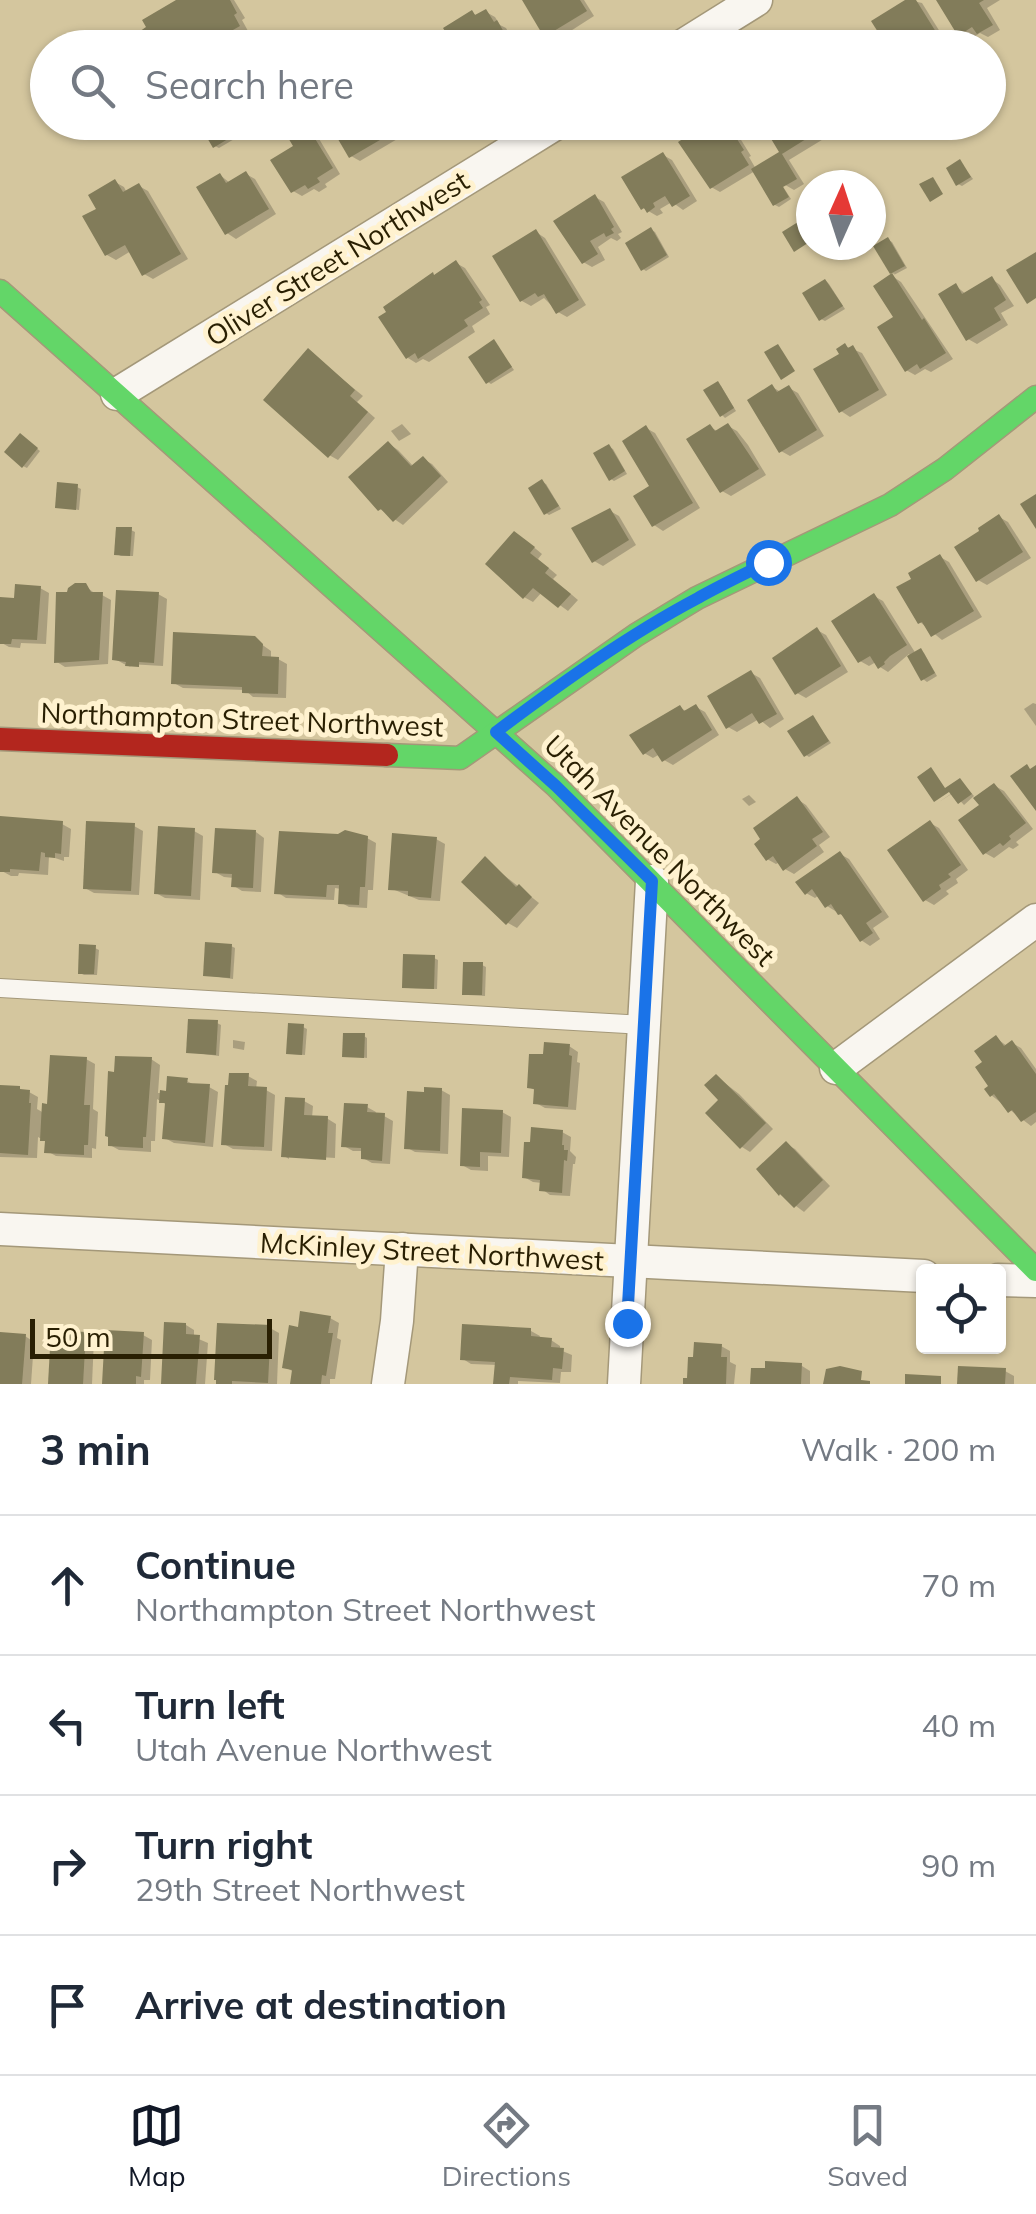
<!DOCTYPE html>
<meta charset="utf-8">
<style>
body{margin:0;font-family:Mulish,sans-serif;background:#f6f6f7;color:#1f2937}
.controls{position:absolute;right:30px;bottom:30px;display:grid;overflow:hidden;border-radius:10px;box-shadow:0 2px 8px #0004}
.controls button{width:90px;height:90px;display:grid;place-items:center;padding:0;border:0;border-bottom:2px solid #e0e1e3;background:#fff;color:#1f2937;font:50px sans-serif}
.compass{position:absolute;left:796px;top:170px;width:90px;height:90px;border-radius:50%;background:#fff;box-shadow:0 2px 8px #0004;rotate:3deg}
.scale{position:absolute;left:30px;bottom:25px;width:242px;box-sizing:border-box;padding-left:10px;border:5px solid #291f02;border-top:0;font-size:28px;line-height:35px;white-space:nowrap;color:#291f02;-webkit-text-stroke:8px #fff2cf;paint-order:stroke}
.stop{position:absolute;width:30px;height:30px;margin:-22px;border:8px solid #1a73e8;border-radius:50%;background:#fff}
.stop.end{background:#1a73e8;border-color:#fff;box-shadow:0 2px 10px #0008}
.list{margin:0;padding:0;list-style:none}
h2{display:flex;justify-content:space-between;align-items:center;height:130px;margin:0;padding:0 40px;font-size:42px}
h2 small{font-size:32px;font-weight:400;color:#747a83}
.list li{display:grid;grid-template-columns:65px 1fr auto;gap:30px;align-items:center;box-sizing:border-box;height:140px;padding:0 40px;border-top:2px solid #e0e1e3}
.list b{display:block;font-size:38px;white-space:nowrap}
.list p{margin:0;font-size:32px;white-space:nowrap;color:#747a83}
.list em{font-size:32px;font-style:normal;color:#747a83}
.icon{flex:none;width:55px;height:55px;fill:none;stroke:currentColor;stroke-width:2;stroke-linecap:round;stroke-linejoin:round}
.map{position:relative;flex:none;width:1036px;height:1384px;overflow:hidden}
.search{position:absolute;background:#fff;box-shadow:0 2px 8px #0004;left:30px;right:30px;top:30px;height:110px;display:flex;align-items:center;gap:25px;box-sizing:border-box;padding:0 35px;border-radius:55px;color:#747a83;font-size:38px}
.sheet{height:690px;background:#fff}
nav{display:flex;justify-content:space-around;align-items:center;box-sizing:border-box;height:140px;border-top:2px solid #e0e1e3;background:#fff;font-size:28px;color:#747a83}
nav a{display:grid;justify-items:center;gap:5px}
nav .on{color:#111827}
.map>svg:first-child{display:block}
.shadow{fill:#0003}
.building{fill:#827c5a}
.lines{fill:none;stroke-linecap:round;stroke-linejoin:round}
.lane-casing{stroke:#a49879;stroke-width:20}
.street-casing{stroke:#a49879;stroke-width:35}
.fast-casing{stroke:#a49879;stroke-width:25}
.jam-casing{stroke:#a49879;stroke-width:25}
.lane{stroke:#f9f6f0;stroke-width:18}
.street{stroke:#f9f6f0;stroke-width:32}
.fast{stroke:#63d668;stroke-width:22}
.jam{stroke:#b3261e;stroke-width:22}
.route{stroke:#1a73e8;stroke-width:12}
.labels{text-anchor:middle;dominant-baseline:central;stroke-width:10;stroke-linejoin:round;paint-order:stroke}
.street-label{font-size:28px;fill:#291f02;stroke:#fff2cf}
</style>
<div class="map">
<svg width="1036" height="1384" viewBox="0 0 1036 1384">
<rect width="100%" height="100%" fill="#d4c69e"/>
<g class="shadow">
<path d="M181,0H234L245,18L242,20L248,31L231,40L236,48H147Z"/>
<path d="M525,0H584L594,16L555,41L546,35Z"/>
<path d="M909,0L922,3L950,48H891Z"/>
<path d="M939,0H1000L987,8L1000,30L988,37L980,33L969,40L960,34Z"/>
<path d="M486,12L495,17L500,25L506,28L517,48H458L472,13L478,16Z"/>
<path d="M845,41L855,48H834Z"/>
<path d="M250,122L253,128L219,148L215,146Z"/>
<path d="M331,122H389L399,138L360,161L351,156Z"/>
<path d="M714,122H730L751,156L749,157L756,169L783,153L764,122H822L830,135L789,160L804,184L794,190L780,182L791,199L779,207L775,205L755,171L720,192L711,187Z"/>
<path d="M900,122H915L917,126L908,132Z"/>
<path d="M306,127L315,132L340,174L325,184L327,187L319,192L314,189L302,196L293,191L296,146Z"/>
<path d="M663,155L672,160L697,201L683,210L672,202L660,209L663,213L657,216L643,208Z"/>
<path d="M960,162L973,179L962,186L958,184Z"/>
<path d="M246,174L255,179L276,214L236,239L227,233L220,175L230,183Z"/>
<path d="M115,182L124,187L127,193L139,186L148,191L188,259L153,279L144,274L131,251L116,260L107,255L99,209Z"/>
<path d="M595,197L604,202L622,232L618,234L621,238L617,241L611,238L598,247L605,260L592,267L583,262Z"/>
<path d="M651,230L655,232L669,257L646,271L643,269Z"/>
<path d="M536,232L545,238L586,305L567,317L558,312L544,298L531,306L522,301Z"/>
<path d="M888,240L892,242L907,268L892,276L901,282L953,359L931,372L925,369L915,375L906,370L897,318L876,287L895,274L891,273Z"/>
<path d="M456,263L465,268L490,305L486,307L490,314L472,326L475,332L429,362L423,359L416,363L408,358L436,277Z"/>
<path d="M992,279L1000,285L1014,306L1001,313L1008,325L977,344L968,339L956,286L967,295Z"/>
<path d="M826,281L829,284L845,309L825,321L821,319Z"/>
<path d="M494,342L514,370L491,384L488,382Z"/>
<path d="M845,346L862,353L887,395L850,417L841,411L843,354Z"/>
<path d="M309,352L363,396L357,402L375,418L338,460L329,455Z"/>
<path d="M718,384L721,386L736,411L725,418L722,415Z"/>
<path d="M772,387L781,392L789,388L798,393L824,436L790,456L781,451Z"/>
<path d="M402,424L411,434L399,441L391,431Z"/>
<path d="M728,426L737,431L748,445L766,475L731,496L722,491L710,427L719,432Z"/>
<path d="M646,428L655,433L700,508L663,531L654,525Z"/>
<path d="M24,438L40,451L27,468L23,466Z"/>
<path d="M389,444L398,450L414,467L423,459L432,464L448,482L403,525L380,509Z"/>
<path d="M609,447L613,449L627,474L614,481L611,479Z"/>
<path d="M542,482L546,484L561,509L549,515L546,513Z"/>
<path d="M77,487L81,489L79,510L58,507Z"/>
<path d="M610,511L619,516L636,545L603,566L594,561Z"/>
<path d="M999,517L1008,522L1031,558L987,585L978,580Z"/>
<path d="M131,530L135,532L133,556H121L117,554Z"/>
<path d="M524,539L542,554L538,559L557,575L553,579L578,600L568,611L542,592L533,602L524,597Z"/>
<path d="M940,557L949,562L982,617L942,640L920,622Z"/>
<path d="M85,586L97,595H102L111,600L108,664L65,667L57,662L70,594Z"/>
<path d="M40,588L49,593L46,644L21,643L20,648L9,647L0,642L17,601Z"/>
<path d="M158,594L167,599L163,666L128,664L131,667L124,664L115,659Z"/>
<path d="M874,596L883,601L916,654L921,651L924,653L937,676L927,682L923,679L909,654L888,672L880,667L876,662L869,666L860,661Z"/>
<path d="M817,630L826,635L848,672L806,698L797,693Z"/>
<path d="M254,639L271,651V659H278L287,664L286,698L253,697L245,690L183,688L174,683Z"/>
<path d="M751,673L760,678L784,719L770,728L759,719L737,732L728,727Z"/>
<path d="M1033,703L1036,704V726L1024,709Z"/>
<path d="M696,707L705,712L719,735L673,765L664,760L660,754L653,758L644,753L680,708L688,712Z"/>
<path d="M813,718L831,743L809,757L806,755Z"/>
<path d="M960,780L974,796L964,805L953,793L939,802L961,787Z"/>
<path d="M995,786L1004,791L1033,829L1016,842L1019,845L1013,849L1009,847L994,858L985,853L982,805Z"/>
<path d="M749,795L756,802L749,806L742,799Z"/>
<path d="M797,799L806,805L830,837L819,845L824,852L794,874L785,869L780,862L776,864L767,859Z"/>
<path d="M0,819L62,824L71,829L69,857H64V861L49,856L48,875L19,873L18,876H11L0,870Z"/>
<path d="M930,823L939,828L968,870L956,879L958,883L946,891L949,894L934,905L925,900Z"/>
<path d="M134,826L143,831L139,895L94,893L85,888Z"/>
<path d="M194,831L203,836L200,900L165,898L156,893Z"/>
<path d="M256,832L264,838L261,892L242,891L234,886V878L224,877L215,872Z"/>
<path d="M367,838L376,843L373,890H368L367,908L349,907L340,902L341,889L335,888L334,900L286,898L277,892Z"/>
<path d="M436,839L445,844L440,901L419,900L390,888Z"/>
<path d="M840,854L849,859L889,917L873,928L880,939L870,946L861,940L845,917L827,906L819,895L815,898L806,893Z"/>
<path d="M485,860L539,903L517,928L508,923Z"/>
<path d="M231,946L235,948L233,979L205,975Z"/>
<path d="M95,948L99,950L97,975H84L80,973Z"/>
<path d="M434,958L438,960L437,989L408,988L404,986Z"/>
<path d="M482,965L486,967L485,996L468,995L464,993Z"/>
<path d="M217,1023L221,1025L219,1056L188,1052Z"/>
<path d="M303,1027L307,1029L305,1055L292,1054L289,1052Z"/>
<path d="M364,1036L367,1038V1058L344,1055Z"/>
<path d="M996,1038L1007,1046L1012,1043L1021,1048L1036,1069V1122L1031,1126L991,1095L992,1086L985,1062Z"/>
<path d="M233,1040L245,1042L244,1050L233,1048Z"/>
<path d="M569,1046L578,1052L577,1062L580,1063L576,1110L545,1108L536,1103L537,1091L529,1087L546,1057Z"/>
<path d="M86,1059L95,1064L93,1109L98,1112L96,1149L92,1148V1158L56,1156L47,1151V1142L38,1137L37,1158L0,1157V1088L29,1092L38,1097L37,1109L44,1113Z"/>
<path d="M151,1059L160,1065L158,1093H168L187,1081L196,1086L209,1087L218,1092L213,1147L174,1143L165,1138L167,1105L157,1099L155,1141H151V1152L119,1150L110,1145Z"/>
<path d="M248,1076L257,1081L256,1089L266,1090L275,1095L272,1151L233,1149L224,1144Z"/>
<path d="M717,1077L739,1094L773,1129L750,1152L742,1147L721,1100Z"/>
<path d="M441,1090L450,1095L448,1154L415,1152L406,1147Z"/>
<path d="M304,1101L313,1106L312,1118L328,1119L336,1124L335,1158L289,1155V1159L283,1155Z"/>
<path d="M367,1107L376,1112L375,1115L384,1116L393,1121L390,1164L372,1163L363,1158L364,1151H353L344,1146Z"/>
<path d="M502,1112L511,1117L509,1157L488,1156V1171L471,1170L462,1165Z"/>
<path d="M562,1132L571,1137L570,1151L576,1157L575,1164H573L570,1196L550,1195L542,1189V1183L533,1182L524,1177L532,1145Z"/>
<path d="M786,1144L795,1149L830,1186L804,1212L780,1194L759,1169Z"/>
<path d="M330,1318L339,1323L337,1338L341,1340L335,1379H330V1384H292L294,1372L285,1367L300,1330Z"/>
<path d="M186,1325L194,1330V1337L208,1343L205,1384H166Z"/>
<path d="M270,1328L279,1333L277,1384H218Z"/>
<path d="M531,1331L540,1336L539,1339L551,1340L560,1346V1350L572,1355L571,1372H561L560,1383L518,1381V1384H497V1365L471,1364L463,1359Z"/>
<path d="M85,1334L94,1339L92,1384H50Z"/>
<path d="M0,1335L25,1336L34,1342L31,1384H1Z"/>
<path d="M143,1335L152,1340L150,1380H144V1384H105Z"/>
<path d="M721,1346L730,1351V1362L736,1365L734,1384H685Z"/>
<path d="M802,1366L810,1371V1384H753Z"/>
<path d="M1005,1371L1014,1376V1384H959Z"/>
</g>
<g class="building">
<path d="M176,0H230L237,13L234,15L240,26L224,35L232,48H144L136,34L146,27L142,20Z"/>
<path d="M522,0H580L587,11L544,37Z"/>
<path d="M905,0H916L946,48H888L871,21Z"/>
<path d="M936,0H984L979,3L993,25L977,34L972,27L958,36Z"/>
<path d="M486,9L494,22L497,20L513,48H455L443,28L472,10L475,15Z"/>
<path d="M198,122H250L251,125L213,148Z"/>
<path d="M328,122H385L392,133L349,158Z"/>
<path d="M709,122H726L744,150L741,152L749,165L710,189L678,142Z"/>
<path d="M761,122H818L822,129L782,154L797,179L783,187L789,197L773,206L751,169L779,152Z"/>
<path d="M306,124L333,168L317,178L320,182L308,189L305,185L291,193L270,160L293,146L287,136Z"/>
<path d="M663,152L690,196L672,207L665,196L653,203L655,207L647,213L644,208L641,210L621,177Z"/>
<path d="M960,159L971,177L956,186L946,168Z"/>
<path d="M246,171L269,209L225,235L196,187L220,173L226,183Z"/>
<path d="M933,177L943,194L930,202L919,184Z"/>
<path d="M115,179L123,192L139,183L181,254L142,276L125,245L105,256L82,216L96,209L88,195Z"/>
<path d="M595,194L614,227L611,229L614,233L606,237L604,233L590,241L598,254L582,264L553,221Z"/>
<path d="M806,217L811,225V241L794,252L782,232Z"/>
<path d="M651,227L667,255L641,271L625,243Z"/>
<path d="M536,229L579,300L556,314L544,294L538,297L535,293L520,302L492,256Z"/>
<path d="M888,237L905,266L890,274L873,246Z"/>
<path d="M1036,252V298L1027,304L1006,270Z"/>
<path d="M456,260L482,300L479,302L483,308L464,320L468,326L418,359L415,353L406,359L378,317L386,312L383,307L433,272L434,275Z"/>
<path d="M892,273L922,320L924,318L946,353L920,369L917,364L905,372L877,327L893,317L873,286Z"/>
<path d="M992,276L1006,300L994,308L1001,320L966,341L938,294L956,283L962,294Z"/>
<path d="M825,279L843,306L819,321L802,293Z"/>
<path d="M494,339L512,367L486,384L468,357Z"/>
<path d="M845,343L848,348L853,345L879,390L839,413L813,369L839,354L836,349Z"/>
<path d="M778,344L795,371L781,380L764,352Z"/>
<path d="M308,348L355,390L350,396L368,412L328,458L263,400Z"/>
<path d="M718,381L734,408L720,417L703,390Z"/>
<path d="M772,384L777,392L789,385L817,430L779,453L747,400Z"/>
<path d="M728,423L759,469L720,493L686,439L710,424L715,431Z"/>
<path d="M646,425L693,503L652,527L633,496L649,486L622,441Z"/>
<path d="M20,433L38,448L22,468L4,452Z"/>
<path d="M388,441L411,466L423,456L441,476L393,522L381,509L378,511L348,477Z"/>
<path d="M609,444L625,471L609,481L593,453Z"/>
<path d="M542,479L559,506L544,515L528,488Z"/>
<path d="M57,482L78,484L76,510L55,508Z"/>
<path d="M1036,494V529L1020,504Z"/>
<path d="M610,508L629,540L592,563L571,528Z"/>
<path d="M999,514L1023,552L976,582L954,547L979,531L978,528Z"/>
<path d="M116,527H132L130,556L114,555Z"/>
<path d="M514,531L535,547L530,553L549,568L545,573L571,594L558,608L533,588L523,599L485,564Z"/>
<path d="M940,554L974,611L931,637L922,622L918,624L896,587L911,579L908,573Z"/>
<path d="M75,583H86L91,592H103L99,660L54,663L56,592H67L68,588Z"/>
<path d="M15,584L41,586L37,640L12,639L11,644H0V597L14,598Z"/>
<path d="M116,590L159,592L154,663L139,662V667L125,666L126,662L112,660Z"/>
<path d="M874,593L907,645L890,656L884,662L885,664L878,669L870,656L858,663L831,621Z"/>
<path d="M817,627L841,666L795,695L772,658Z"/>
<path d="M173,632L255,636L263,644L262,656L279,657L278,694L242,693V687L171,684Z"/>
<path d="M921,648L935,673L921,681L907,656Z"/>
<path d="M751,670L777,714L759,724L752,713L726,729L707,696Z"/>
<path d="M696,704L712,730L662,762L653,748L643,755L629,735L680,705L684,711Z"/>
<path d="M813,715L829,741L804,757L787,731Z"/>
<path d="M1027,764L1030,769L1036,765V811L1010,776Z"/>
<path d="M931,767L945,788L960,778L972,794L958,804L949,792L934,802L917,777Z"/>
<path d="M994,783L1026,823L1009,836L1011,839L1003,846L1000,843L983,855L958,820L979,805L973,798Z"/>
<path d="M797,796L823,832L812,839L817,846L783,871L773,856L766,861L754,844L760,839L753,828Z"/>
<path d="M0,816L63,821L61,854L55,853V858L45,857V853L41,852L39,871L10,869V872H0Z"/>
<path d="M930,820L961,865L948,874L951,877L939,885L941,889L923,902L887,850Z"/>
<path d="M86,821L135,823L131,891L83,889Z"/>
<path d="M158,826L195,828L191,896L154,894Z"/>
<path d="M215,828L256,830L253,888L231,887L232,874L212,873Z"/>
<path d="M345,830L368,836L365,887H360L359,905L338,904L339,885H327L326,897L274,894L279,831L338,834Z"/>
<path d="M392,833L437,837L431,898L408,896V891L388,890Z"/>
<path d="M840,851L882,912L866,923L873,933L860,942L841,914L838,915L831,904L825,908L812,889L805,895L795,882Z"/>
<path d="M485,856L516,887L519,884L532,897L506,925L461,882Z"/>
<path d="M205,942L232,944L230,978L203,976Z"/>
<path d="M79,944L96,945L94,974H78Z"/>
<path d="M403,954L435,955L434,989L402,988Z"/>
<path d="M463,962H483L482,995H462Z"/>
<path d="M188,1019L218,1020L216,1055L186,1053Z"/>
<path d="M288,1023L304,1024L302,1055L286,1054Z"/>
<path d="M343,1033H365L364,1058L342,1057Z"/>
<path d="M996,1035L1004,1046L1012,1040L1036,1074V1112L1021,1122L1012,1110L1008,1113L994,1094L990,1097L984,1089L988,1086L975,1067L982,1062L974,1051Z"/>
<path d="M544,1042L570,1044L569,1055L572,1056L568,1107L533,1104L534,1089L527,1088L529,1054H543Z"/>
<path d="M50,1055L87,1057L84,1105H90L88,1145H84V1155L44,1153L45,1141H40L42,1103L47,1104Z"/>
<path d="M115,1056L152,1057L146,1137H143V1148L108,1146V1137L105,1136L108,1071L114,1072Z"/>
<path d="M229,1073H249L248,1086L267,1087L264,1147L221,1145L225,1085H228Z"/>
<path d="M716,1074L766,1123L740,1149L705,1113L718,1100L704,1085Z"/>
<path d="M167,1076L188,1078L187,1083L210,1084L205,1143L162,1139L165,1103H159L160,1090L166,1091Z"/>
<path d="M0,1085L20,1086V1089L30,1090L29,1103H31L28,1155L0,1153Z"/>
<path d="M424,1087L442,1088L440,1151L404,1149L407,1091L424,1092Z"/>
<path d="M285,1097L305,1098L304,1115L328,1116L326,1160L281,1157Z"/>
<path d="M344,1103L368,1104L367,1112L385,1113L382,1161L361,1159V1148L341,1147Z"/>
<path d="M462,1108L503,1110L501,1153L480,1152V1167L460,1166Z"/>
<path d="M531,1127L563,1130L562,1145H564V1150H568L567,1161L564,1160L562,1193L539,1191L540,1180L522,1178L524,1142H530Z"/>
<path d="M786,1141L823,1180L794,1208L780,1194L779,1196L756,1169Z"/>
<path d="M300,1311L331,1316L328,1333H333L326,1376L322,1375L321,1384H290L292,1370L282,1368L289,1325L298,1327Z"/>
<path d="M164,1322L186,1323V1334L200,1335L196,1384H161Z"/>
<path d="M217,1323L271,1325L268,1383L232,1381V1384H216V1380H214Z"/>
<path d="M462,1324L531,1328V1336L552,1338L551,1347L564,1348L562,1369L553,1368L552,1380L510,1377L509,1384H493L495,1362L460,1360Z"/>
<path d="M51,1330L86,1332L83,1384H48Z"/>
<path d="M105,1330L144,1332L141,1377L136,1376V1384H102Z"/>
<path d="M0,1332L26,1334L22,1384H0Z"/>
<path d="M694,1342L722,1344L721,1357H727L726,1384H683V1378H687L688,1357H693Z"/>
<path d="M765,1361L802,1363L801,1384H750L751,1368H765Z"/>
<path d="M840,1366L862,1371L861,1380L870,1381V1384H823L826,1369Z"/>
<path d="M958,1366L1006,1368L1005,1384H957Z"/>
<path d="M905,1374L941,1376V1384H905Z"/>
</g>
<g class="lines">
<defs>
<path id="lane" d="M0,988L644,1025"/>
<g id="street">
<path d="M679,48L756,0"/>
<path d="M117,394L558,122"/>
<path d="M836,1068L1036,920"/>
<path d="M0,1229L924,1276"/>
<path d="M998,1280L1036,1281"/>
<path d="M388,1384L397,1321L402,1249"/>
<path d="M624,1384L652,881"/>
</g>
<g id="fast">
<path d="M0,291L556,786L1036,1270"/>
<path d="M387,755L460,758L636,635L697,598L890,505L945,469L1036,397"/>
</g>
<path id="jam" d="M0,739L387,755"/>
</defs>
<use href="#lane" class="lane-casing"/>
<use href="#street" class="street-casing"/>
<use href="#fast" class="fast-casing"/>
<use href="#jam" class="jam-casing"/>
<use href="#lane" class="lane"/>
<use href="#street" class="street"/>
<use href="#fast" class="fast"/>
<use href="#jam" class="jam"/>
</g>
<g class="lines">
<path class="route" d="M627,1323L652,881L556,786L496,732C560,684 628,635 698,598C721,585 745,574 768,562"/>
</g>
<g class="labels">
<g class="street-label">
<text transform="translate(337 258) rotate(-32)">Oliver Street Northwest</text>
<text transform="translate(242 719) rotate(2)">Northampton Street Northwest</text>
<text transform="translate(660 850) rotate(45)">Utah Avenue Northwest</text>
<text transform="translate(432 1251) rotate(3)">McKinley Street Northwest</text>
</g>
</g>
</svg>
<div class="controls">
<button><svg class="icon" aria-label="locate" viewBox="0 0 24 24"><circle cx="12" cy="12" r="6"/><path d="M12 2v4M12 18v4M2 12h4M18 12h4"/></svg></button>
</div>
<svg class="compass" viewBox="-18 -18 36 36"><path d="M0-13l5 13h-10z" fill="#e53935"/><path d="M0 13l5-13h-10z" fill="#747a83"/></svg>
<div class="scale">50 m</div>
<div class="stop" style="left:768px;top:562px"></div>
<div class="stop end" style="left:627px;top:1323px"></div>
<div class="search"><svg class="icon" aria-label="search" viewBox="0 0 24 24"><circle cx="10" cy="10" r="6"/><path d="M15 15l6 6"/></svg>Search here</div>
</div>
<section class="sheet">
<h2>3 min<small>Walk · 200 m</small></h2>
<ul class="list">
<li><svg class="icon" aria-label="ahead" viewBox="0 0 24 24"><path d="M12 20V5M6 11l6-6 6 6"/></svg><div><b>Continue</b><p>Northampton Street Northwest</p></div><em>70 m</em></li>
<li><svg class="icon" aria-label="left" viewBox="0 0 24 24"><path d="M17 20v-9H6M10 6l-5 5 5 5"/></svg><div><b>Turn left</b><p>Utah Avenue Northwest</p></div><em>40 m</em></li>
<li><svg class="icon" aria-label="right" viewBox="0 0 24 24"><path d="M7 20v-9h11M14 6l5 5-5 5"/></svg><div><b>Turn right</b><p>29th Street Northwest</p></div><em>90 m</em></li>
<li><svg class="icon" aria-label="arrive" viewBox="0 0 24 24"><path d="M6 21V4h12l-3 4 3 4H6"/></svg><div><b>Arrive at destination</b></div></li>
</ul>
</section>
<nav>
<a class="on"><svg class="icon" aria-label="map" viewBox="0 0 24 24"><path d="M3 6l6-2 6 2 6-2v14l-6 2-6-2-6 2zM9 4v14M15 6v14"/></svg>Map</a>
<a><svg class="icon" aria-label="directions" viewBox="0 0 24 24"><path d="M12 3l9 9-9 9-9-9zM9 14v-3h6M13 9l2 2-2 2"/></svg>Directions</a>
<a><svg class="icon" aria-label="saved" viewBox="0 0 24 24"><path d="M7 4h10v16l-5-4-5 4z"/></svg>Saved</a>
</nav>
